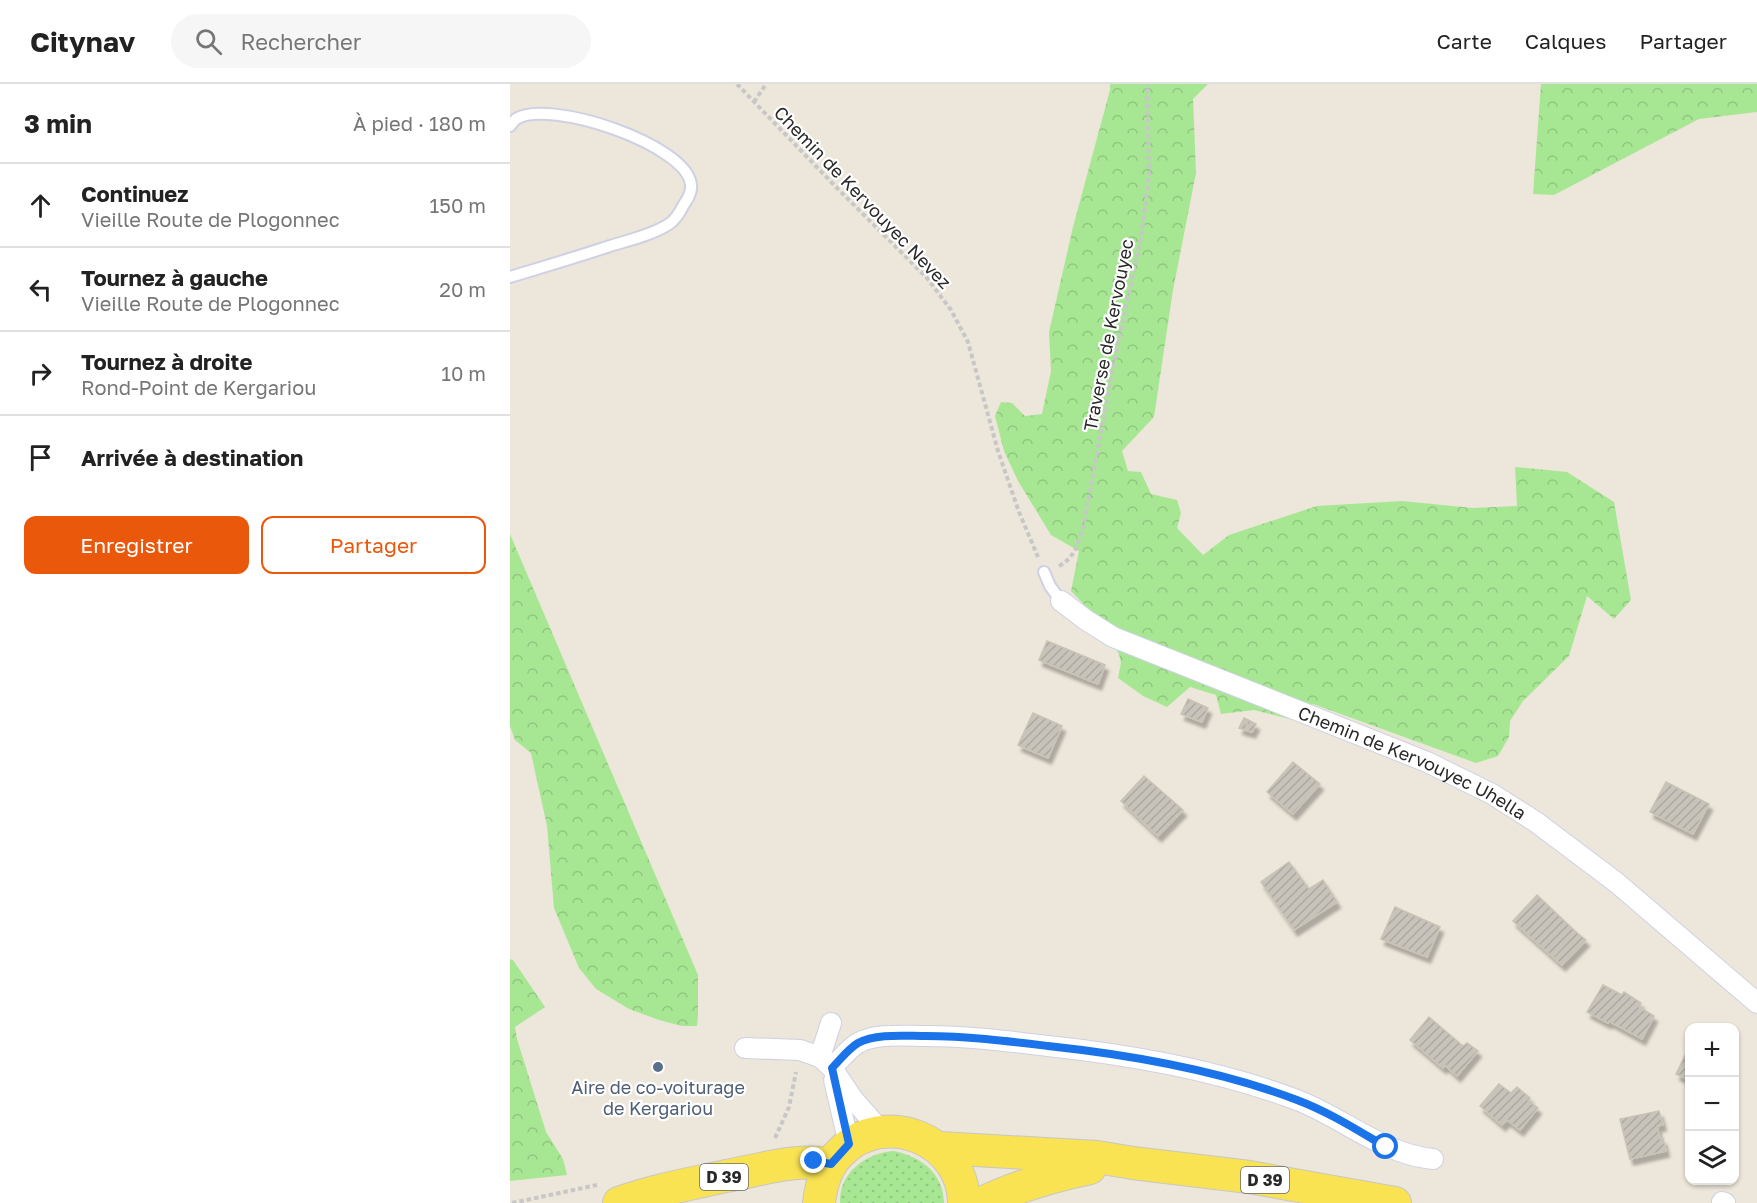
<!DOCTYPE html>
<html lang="fr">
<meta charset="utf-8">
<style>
body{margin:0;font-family:"Golos Text",sans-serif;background:#f6f6f6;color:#222}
.controls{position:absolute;right:18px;bottom:18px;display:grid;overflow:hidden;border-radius:12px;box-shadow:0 2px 4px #0004}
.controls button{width:54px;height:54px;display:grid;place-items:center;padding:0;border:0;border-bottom:2px solid #e0e0e0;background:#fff;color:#222;font:30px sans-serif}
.stop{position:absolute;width:18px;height:18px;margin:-14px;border:4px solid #1a73e8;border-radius:50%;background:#fff}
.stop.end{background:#1a73e8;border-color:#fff;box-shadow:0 2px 6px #0008}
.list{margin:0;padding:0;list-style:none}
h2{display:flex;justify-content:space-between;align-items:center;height:78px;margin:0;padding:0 24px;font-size:26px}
h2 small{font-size:20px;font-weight:400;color:#767676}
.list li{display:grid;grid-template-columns:39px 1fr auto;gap:18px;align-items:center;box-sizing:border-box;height:84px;padding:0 24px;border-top:2px solid #e0e0e0}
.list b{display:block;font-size:22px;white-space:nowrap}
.list p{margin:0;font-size:20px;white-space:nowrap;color:#767676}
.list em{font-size:20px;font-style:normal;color:#767676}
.actions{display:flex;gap:12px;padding:18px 24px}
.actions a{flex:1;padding:14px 0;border:2px solid #ea580c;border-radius:12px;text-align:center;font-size:21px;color:#ea580c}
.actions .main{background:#ea580c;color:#fff}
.icon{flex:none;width:33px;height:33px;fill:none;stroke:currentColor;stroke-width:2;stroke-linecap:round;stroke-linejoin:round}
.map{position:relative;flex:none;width:1247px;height:1119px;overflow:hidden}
header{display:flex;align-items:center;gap:36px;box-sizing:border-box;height:84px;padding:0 30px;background:#fff;border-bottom:2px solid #e0e0e0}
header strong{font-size:28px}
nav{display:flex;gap:33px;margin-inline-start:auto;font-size:21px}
.search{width:420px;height:54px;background:#f6f6f6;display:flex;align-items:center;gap:15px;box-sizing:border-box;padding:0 21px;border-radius:33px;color:#767676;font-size:22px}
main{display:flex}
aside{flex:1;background:#fff}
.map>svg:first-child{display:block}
.grass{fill:url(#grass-dots)}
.forest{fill:url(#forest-crowns)}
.building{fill:url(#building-hatch);stroke:#c8c3b4;stroke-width:1.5;filter:url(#shadow)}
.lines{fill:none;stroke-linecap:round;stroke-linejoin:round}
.service-casing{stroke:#cfd1e3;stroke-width:14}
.minor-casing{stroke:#cfd1e3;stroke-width:22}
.primary-casing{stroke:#c7c7c7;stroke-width:34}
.path{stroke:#c7c7c7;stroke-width:4;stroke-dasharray:4.5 3;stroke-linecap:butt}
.service{stroke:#fff;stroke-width:10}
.minor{stroke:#fff;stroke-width:20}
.primary{stroke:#f9e353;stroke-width:32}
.route{stroke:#1a73e8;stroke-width:8}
.service-dot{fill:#5c6f8a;stroke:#fff;stroke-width:2}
.labels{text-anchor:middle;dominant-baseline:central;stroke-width:4.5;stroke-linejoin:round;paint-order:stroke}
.shield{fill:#fff;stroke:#696969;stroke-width:1.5}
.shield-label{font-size:16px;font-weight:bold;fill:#292929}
.street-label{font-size:18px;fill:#292929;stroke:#fff}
.service-label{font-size:18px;fill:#4e5e75;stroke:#fff}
</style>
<header>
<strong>Citynav</strong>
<div class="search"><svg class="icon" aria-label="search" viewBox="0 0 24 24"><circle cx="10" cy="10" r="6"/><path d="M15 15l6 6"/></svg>Rechercher</div>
<nav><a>Carte</a><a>Calques</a><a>Partager</a></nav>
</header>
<main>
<aside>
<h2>3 min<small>À pied · 180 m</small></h2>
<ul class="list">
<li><svg class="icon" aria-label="ahead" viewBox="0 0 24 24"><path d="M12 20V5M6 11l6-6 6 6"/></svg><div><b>Continuez</b><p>Vieille Route de Plogonnec</p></div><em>150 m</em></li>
<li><svg class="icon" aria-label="left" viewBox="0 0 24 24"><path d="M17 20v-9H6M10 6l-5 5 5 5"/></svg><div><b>Tournez à gauche</b><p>Vieille Route de Plogonnec</p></div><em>20 m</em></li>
<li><svg class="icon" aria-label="right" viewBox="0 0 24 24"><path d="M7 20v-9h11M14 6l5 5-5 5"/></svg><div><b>Tournez à droite</b><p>Rond-Point de Kergariou</p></div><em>10 m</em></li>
<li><svg class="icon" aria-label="arrive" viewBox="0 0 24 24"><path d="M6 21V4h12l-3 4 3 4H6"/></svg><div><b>Arrivée à destination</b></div></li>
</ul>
<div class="actions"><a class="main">Enregistrer</a><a>Partager</a></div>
</aside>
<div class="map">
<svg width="1247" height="1119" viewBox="0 0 1247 1119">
<defs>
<pattern id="grass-dots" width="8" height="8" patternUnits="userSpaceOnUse" patternTransform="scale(1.5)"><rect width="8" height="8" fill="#a7e793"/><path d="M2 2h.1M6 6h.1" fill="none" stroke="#90c67f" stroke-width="1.8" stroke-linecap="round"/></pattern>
<pattern id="forest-crowns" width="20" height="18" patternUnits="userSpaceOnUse" patternTransform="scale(1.5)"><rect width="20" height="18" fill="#a7e793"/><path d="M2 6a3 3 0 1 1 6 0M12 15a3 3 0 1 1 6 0" fill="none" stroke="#90c67f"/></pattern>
<pattern id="building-hatch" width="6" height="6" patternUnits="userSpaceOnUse" patternTransform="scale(1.5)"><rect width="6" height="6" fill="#c8c3ba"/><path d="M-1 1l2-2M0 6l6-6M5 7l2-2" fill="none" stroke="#aca8a0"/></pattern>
<filter id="shadow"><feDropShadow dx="3.5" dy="6" stdDeviation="1.5" flood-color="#0004"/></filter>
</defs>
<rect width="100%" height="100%" fill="#ede6da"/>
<path class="grass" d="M384,1067C412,1073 433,1089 434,1119H330C329,1088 356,1069 384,1067Z"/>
<g class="forest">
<path d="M600,0H698L683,15L686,89L663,206L644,333L612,367L618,387L631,388L641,410L667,416L671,429L667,444L693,471L719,451L807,422L892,417L963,424L1007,422L1005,383L1057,388L1104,418L1121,516L1104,535L1077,512L1059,572L1013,617L1000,637L999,653L988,672L966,679L803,620L780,635L744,626L711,630L706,611L680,603L657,623L633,612L608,594L611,579L609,570L599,555L593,540L561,507L569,467L541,451L508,397L494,367L485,332L491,318L502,319L515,332L532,330L541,287L539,248L563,143L600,6Z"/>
<path d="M1031,0H1247V28L1189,35L1044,111L1023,110Z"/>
<path d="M0,450L188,891V931L187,942H172L149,936L119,925L86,905L69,884L44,824L37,742L21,669L5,656L0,642Z"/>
<path d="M0,875L3,876L35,923L5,943L7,955L36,1048L53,1075L57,1091L0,1097Z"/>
</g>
<g class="building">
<path d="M537,557L595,581L588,600L529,576Z"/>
<path d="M678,615L698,624L692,638L671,630Z"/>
<path d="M523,629L552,642L538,674L508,661Z"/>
<path d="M734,634L738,636L735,646L729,644Z"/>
<path d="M738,636L746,640L742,648L735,646Z"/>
<path d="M783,678L810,700L783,730L757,708Z"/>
<path d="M634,692L673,726L648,752L611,717Z"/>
<path d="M1156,698L1199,720L1183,750L1140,728Z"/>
<path d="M779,778L799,805L813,796L827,818L784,846L751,798Z"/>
<path d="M1027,811L1066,848L1043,873L1003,837Z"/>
<path d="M885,823L930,843L917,873L871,855Z"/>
<path d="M1066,848L1076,856L1052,881L1043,873Z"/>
<path d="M1093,901L1112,911L1114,908L1131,919L1129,923L1144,932L1132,955L1099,937L1098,939L1077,928Z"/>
<path d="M919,933L953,962L957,959L968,967L947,992L935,981L933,984L900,956Z"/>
<path d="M1180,961V996L1166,990Z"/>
<path d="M989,1000L1001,1009L1007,1003L1020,1014L1018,1017L1028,1024L1010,1046L997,1036L992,1041L970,1022Z"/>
<path d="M1149,1027L1153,1041L1147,1042L1150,1055H1153L1156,1067L1120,1075L1110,1035Z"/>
</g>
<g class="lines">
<defs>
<g id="service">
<path d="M0,42C2,39 4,37 6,35C39,14 178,61 181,101C182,109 177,116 173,122C170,128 165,136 159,140C142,151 119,156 100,162C67,173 33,183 0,193"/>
<path d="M534,488L540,502L551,517"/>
</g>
<g id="minor">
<path id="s1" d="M551,517L576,536L603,553L917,678L982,710L1026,738L1107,799L1247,919"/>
<path d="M235,964L290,966L310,973L322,984L343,1015L371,1047"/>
<path d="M310,973L321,939"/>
<path d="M322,984C330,976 338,965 348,959C366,949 395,952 416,952C457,952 497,957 538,962C622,971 708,986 787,1016C834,1034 872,1070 923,1075"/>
<path d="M324,996L339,1060"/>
<path d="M1212,1118L1215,1119"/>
</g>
<g id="primary">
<path d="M430,1064L587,1073L623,1079L739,1093L885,1119"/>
<path d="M109,1119C144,1106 180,1100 216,1092C250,1086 286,1074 321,1080"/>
<path d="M309,1119C311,1101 316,1082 330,1069C374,1023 454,1056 454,1119"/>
<path d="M472,1119C507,1102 542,1092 580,1084"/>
</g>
</defs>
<use href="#service" class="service-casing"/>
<use href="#minor" class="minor-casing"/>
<use href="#primary" class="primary-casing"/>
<g class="path">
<path d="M227,0L324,101L417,194L441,226L458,258L488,367L509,428L528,473"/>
<path d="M244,18L256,0"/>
<path d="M549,482C566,473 569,457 574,439L604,278L631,154L639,91L637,0"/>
<path d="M265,1054L279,1023L286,988"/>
<path d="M2,1119L87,1101"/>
</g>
<use href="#service" class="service"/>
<use href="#minor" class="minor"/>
<use href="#primary" class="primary"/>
</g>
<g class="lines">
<path class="route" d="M304,1077L321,1080L339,1060L322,984C330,976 338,965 348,959C366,949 395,952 416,952C457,952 497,957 538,962C622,971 709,986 787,1016C819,1028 847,1046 876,1063"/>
</g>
<circle class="service-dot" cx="148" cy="983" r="6"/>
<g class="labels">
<g class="shield">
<rect x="190" y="1080" width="48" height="26" rx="4.5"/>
<rect x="731" y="1083" width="48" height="26" rx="4.5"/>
</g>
<g class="shield-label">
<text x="214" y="1093">D 39</text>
<text x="755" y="1096">D 39</text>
</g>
<g class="street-label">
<text transform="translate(353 113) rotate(46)">Chemin de Kervouyec Nevez</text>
<text transform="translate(598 251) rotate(-79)">Traverse de Kervouyec</text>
<text stroke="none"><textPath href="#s1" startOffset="388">Chemin de Kervouyec Uhella</textPath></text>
</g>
<g class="service-label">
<text x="148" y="1003">Aire de co-voiturage<tspan x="148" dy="21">de Kergariou</tspan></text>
</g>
</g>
</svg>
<div class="controls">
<button>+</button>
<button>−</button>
<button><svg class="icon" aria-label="layers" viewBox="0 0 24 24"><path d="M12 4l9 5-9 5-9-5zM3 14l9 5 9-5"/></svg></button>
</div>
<div class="stop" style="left:876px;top:1063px"></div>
<div class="stop end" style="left:304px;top:1077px"></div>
</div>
</main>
